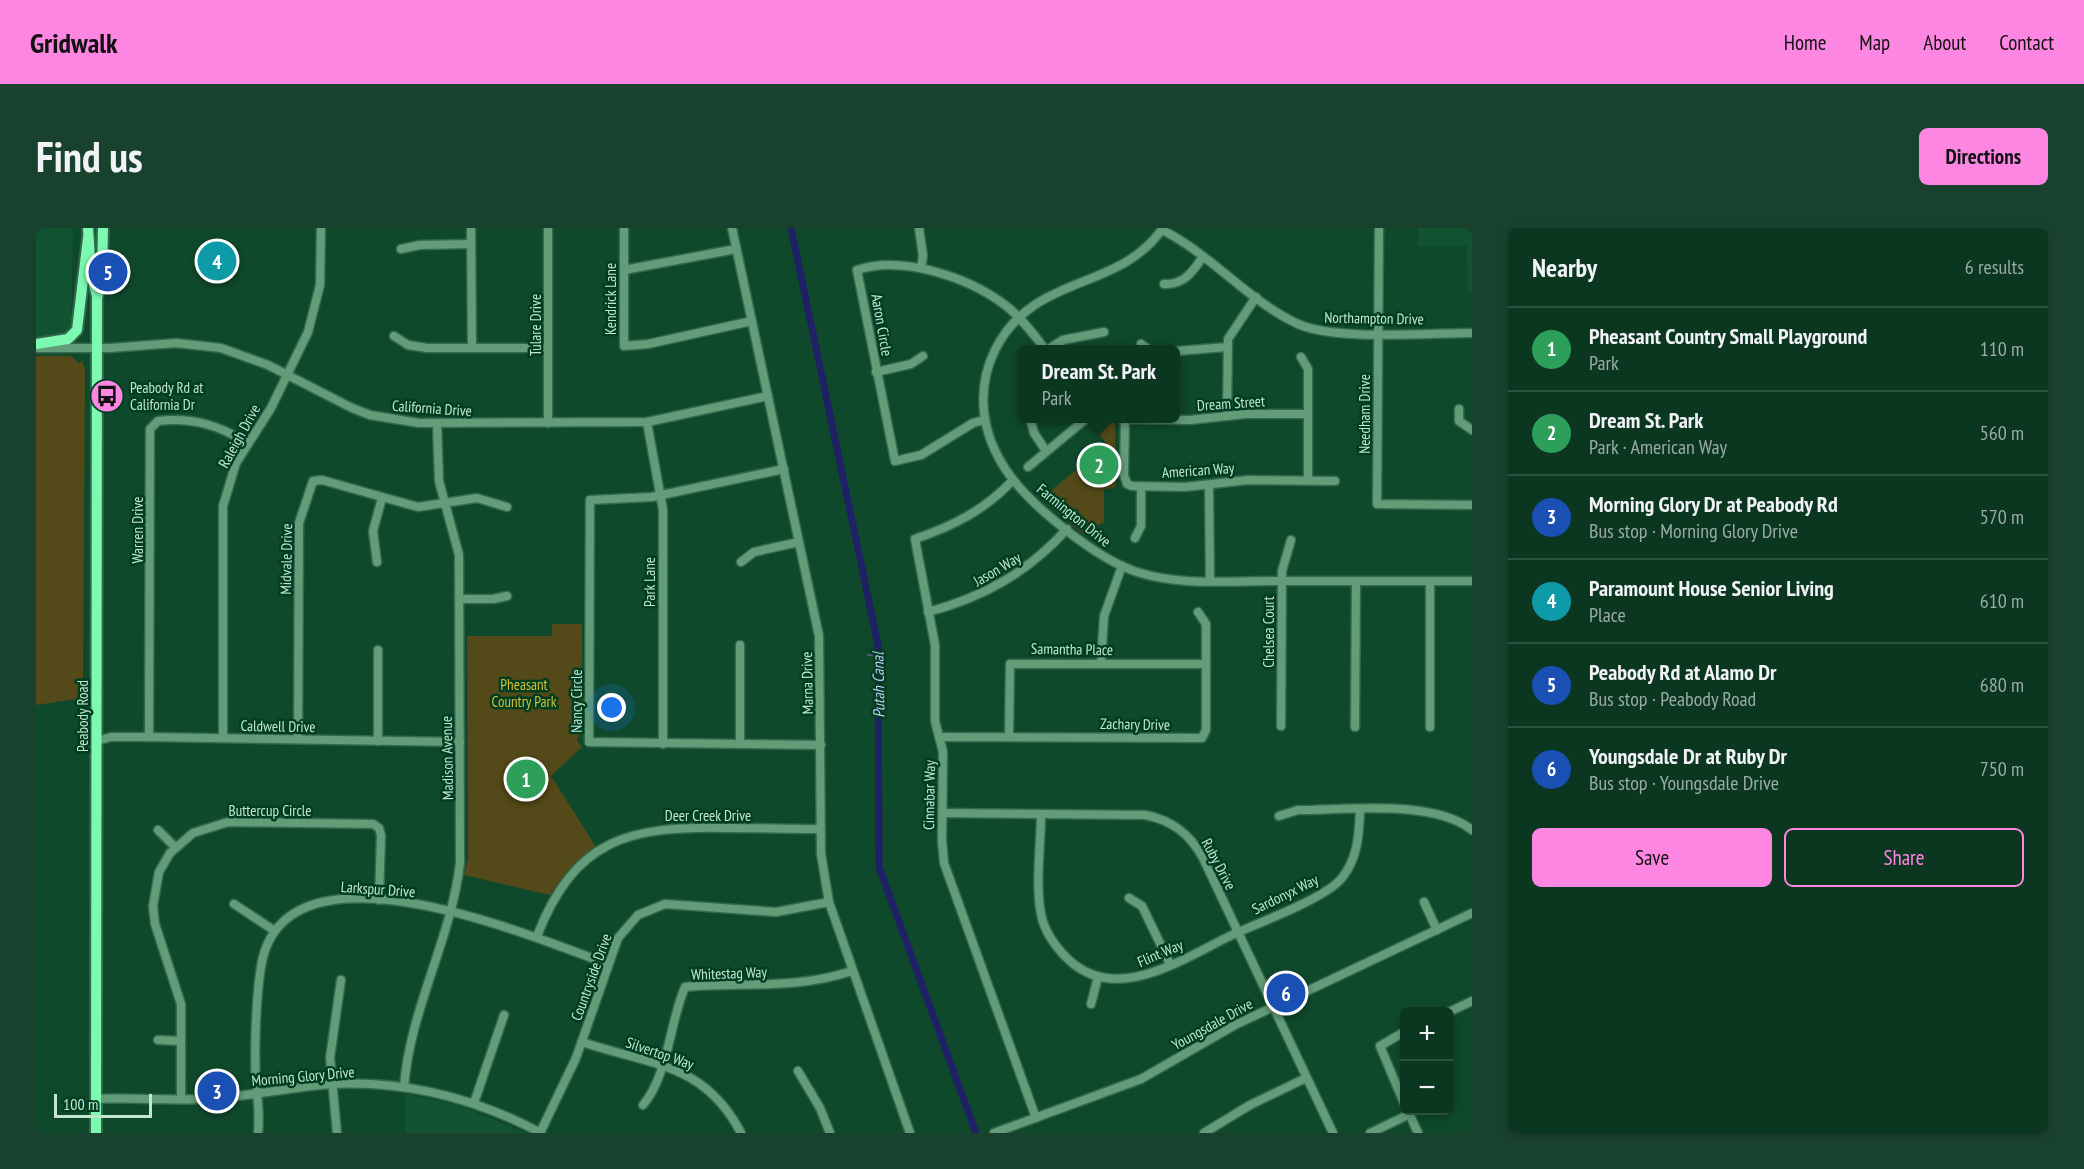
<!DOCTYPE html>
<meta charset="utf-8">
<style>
body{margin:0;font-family:"PT Sans Narrow",sans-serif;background:#19422e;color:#f1f3f6}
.controls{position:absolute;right:18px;bottom:18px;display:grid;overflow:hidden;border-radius:9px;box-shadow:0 3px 9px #0003}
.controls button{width:54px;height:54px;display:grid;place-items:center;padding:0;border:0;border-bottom:2px solid #2b513f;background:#0b3721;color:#f1f3f6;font:30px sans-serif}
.scale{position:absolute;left:18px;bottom:15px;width:98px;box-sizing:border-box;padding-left:6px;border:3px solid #c3e6cf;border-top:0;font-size:16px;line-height:21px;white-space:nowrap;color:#c3e6cf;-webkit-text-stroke:4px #003e22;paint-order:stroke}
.you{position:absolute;left:576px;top:480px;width:21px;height:21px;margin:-15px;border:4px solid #fff;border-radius:50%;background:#1a73e8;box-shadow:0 0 0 9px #1a73e833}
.badge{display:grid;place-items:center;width:39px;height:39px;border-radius:50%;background:#fd86e2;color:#fff;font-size:20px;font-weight:700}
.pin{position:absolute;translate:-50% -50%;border:3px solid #fff;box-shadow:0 2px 6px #0006}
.popup{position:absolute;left:982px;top:117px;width:162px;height:78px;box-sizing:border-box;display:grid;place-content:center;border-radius:9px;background:#0b3721;filter:drop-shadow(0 2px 4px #0005);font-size:20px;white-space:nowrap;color:#9aaca5}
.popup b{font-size:22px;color:#f1f3f6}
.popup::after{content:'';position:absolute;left:50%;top:100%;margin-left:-12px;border:12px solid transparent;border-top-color:#0b3721}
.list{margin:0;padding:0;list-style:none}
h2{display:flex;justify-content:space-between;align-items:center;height:78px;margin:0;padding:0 24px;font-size:26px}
h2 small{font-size:20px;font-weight:400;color:#9aaca5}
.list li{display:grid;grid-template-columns:39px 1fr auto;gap:18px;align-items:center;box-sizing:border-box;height:84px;padding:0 24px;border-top:2px solid #2b513f}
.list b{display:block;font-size:22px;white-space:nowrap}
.list p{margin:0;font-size:20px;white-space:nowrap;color:#9aaca5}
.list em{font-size:20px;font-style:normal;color:#9aaca5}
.actions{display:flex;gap:12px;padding:18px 24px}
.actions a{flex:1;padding:14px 0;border:2px solid #fd86e2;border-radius:9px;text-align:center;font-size:21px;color:#fd86e2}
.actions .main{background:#fd86e2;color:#111}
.map{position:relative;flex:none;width:1436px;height:905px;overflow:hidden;border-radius:9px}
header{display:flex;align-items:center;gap:36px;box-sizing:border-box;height:84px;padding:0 30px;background:#fd86e2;color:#111}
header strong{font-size:28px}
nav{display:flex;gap:33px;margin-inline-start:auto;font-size:21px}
.intro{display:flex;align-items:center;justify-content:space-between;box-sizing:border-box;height:144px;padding:0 36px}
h1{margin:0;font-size:42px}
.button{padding:15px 27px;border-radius:9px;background:#fd86e2;color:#111;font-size:21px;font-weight:700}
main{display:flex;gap:36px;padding:0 36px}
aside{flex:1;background:#0b3721;border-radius:9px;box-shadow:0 3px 9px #0003}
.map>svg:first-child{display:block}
.built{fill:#125432}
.park{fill:#544918}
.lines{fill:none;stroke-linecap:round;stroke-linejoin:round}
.stream{stroke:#515b86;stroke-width:2}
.canal{stroke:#202066;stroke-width:7}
.minor-casing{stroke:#33684d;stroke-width:11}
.major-casing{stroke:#33684d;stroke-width:14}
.minor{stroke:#639c79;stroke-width:8}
.major{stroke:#7dfab2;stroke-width:10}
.labels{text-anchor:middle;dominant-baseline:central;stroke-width:5;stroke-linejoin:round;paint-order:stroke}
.street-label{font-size:15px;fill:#c3e6cf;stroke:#003e22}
.poi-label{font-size:15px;fill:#c3e6cf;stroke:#003e22;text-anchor:start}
.park-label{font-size:15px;fill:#dbbd35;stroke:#003e22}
.water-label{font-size:16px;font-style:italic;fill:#c0c9f3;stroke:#003e22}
</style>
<header>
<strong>Gridwalk</strong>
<nav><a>Home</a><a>Map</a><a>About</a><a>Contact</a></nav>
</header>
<div class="intro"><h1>Find us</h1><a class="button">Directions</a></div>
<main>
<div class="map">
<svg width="1436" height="905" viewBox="0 0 1436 905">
<rect width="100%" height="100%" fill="#0f492c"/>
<g class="built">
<path d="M0,0H37L35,94L32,104L27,106L0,109Z"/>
<path d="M1382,0H1436V65H1432L1431,18H1382Z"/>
<path d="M369,866L421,877L490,905H369Z"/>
</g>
<g class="park">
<path d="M0,128H35L43,135L46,133L49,141L47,466L41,471L0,477Z"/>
<path d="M1070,190L1079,195L1080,259L1068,262V294L1047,306L1008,273L1010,267L1071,216L1052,194Z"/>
<path d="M516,396H546V499L541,512L546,519L515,548L560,619L532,642L514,667L428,647L432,631L431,408H516Z"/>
</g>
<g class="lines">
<path class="stream" d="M832,427H848"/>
<path class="canal" d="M755,0L842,417L843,639L940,905"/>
<defs>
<g id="minor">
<path d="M435,0L436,119"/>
<path d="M512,0V195"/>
<path d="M588,0V118L612,116L716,93"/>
<path d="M696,0L783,408L785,626L793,674L874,905"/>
<path d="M883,0L887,28L885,40"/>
<path d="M1127,0C1082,65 998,44 959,122C939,163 946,206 970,242C994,278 1061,331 1101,344C1144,358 1192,353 1236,353C1303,353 1369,353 1436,353"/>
<path d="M1343,0L1341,276L1436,277"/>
<path d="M1126,2C1175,26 1212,73 1262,96C1300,113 1392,105 1436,105"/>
<path d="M365,21L384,17L435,16"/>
<path d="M588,42L700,21"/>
<path d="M1128,56C1147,57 1156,45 1166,30"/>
<path d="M358,108L372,117L391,120H512"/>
<path d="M1105,116L1113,122"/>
<path d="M0,120H74L140,115L185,120L232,137L316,180L334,187L383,195L611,194L732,168"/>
<path d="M1011,122L1027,112L1068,104"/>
<path d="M1140,123L1191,119"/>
<path d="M1265,129L1272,141V252"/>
<path d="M840,144L875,136L887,128"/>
<path d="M1423,181V193L1436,202"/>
<path d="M1191,187L1192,111L1220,69"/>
<path d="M994,190L998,205L1010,223"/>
<path d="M1085,191L1154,192L1209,186H1272"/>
<path d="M948,192L937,195L885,227L859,233L821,42C866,27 932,49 969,77C985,89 997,106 1010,122"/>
<path d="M1089,192L1088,247L1091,256L1096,258L1149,259L1212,252L1299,253"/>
<path d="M611,194L627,282V516"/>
<path d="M992,239L1051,190"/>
<path d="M748,241L616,269L554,272L553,514L785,517"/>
<path d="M977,252C949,282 917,298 879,311L899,417V493L907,524L906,613L908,635L1000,890"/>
<path d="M1173,257L1174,353"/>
<path d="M1099,310L1105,298V259"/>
<path d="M341,334L337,303L346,270"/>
<path d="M705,334L718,324L763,314"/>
<path d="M423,371H457L471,368"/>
<path d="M892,384C948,369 992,344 1031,301"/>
<path d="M704,417V516"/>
<path d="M342,422V513"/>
<path d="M1065,435L1068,388L1086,338"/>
<path d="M1245,498L1246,343L1255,312"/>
<path d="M1319,499L1320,353"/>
<path d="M1394,499V353"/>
<path d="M973,508L974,436H1170"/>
<path d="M113,509L114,201L122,193C156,189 183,197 211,215"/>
<path d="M903,509L1166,510L1170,502V396L1162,384"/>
<path d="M187,510V278L200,235L235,180L272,104L284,57L285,0"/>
<path d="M262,511L263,295L277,253L286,252L382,279L441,270L471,279"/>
<path d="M61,513L75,509H113L424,514"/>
<path d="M906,585L1109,587C1136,592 1154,606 1167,630L1297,905"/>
<path d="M1005,586C1005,618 999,654 1005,686C1008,703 1020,720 1033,732C1081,777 1148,730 1196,707C1222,695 1288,671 1305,651C1322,631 1323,607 1324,582"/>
<path d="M1243,588L1262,582C1312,582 1397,571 1436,602"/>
<path d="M122,602L139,619"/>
<path d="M1093,670L1106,678L1134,736"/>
<path d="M1388,674L1401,702"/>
<path d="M198,676L239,703"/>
<path d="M501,708C539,611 592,598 689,600C721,600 753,601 784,601"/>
<path d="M1055,776L1062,749"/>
<path d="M1413,784L1436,773"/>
<path d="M1368,804L1344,818L1368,875"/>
<path d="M122,812L145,813"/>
<path d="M546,814C614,837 668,834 705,905"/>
<path d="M762,843L784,880L794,905"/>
<path d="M368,859C374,781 415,712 424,635L423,327L403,253L401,196"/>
<path d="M59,871C100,869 142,874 182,870C220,867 257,859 295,856C370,852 439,870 505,905"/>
<path d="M145,871V776L119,696L117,678L123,644L134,625L157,605L192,594L337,596L343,600L345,607L343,672"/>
<path d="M438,875L468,787"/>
<path d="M607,877C632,848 634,793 649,759C708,754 758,762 816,743"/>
<path d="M1372,883L1382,905"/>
<path d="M222,905C224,888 222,872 220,855C218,825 220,758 227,729C259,606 499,710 572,736"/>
<path d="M301,905L294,830L305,752"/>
<path d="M504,905L540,830L582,710L602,687L629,676L740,684L793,674"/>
<path d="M958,905L1105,851L1199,797L1436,685"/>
<path d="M1168,905L1214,877L1270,850"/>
<path d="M1334,905L1374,886"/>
</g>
<g id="major">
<path d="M52,0L55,45L61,68"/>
<path d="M0,116L32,111L41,102L52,10"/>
<path d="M60,905L61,71L66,46L67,0"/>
</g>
</defs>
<use href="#minor" class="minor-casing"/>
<use href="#major" class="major-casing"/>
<use href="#minor" class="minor"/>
<use href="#major" class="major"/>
</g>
<defs>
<symbol id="bus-disc" viewBox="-11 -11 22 22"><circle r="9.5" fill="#fd86e2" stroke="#003e22"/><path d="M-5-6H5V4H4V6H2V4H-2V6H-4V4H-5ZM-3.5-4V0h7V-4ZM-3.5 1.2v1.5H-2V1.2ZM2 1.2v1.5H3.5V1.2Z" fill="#111"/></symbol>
</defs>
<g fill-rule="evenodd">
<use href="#bus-disc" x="52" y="149" width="38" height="38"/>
</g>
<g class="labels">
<g class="street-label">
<text transform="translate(574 71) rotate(-90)">Kendrick Lane</text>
<text transform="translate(1338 90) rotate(1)">Northampton Drive</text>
<text transform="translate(499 97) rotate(-90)">Tulare Drive</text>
<text transform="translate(846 97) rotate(80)">Aaron Circle</text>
<text transform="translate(1195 175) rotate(-4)">Dream Street</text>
<text transform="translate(396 180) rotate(4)">California Drive</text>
<text transform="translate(1328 186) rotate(-90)">Needham Drive</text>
<text transform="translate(203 208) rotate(-61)">Raleigh Drive</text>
<text transform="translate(1162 242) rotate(-4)">American Way</text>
<text transform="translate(1038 287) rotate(39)">Farmington Drive</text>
<text transform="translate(101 302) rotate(-90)">Warren Drive</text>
<text transform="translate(250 331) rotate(-89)">Midvale Drive</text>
<text transform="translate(961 341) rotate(-30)">Jason Way</text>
<text transform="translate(613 354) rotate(-90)">Park Lane</text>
<text transform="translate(1232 404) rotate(-90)">Chelsea Court</text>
<text transform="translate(1036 421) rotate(1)">Samantha Place</text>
<text transform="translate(771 455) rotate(-91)">Marna Drive</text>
<text transform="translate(540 473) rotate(-90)">Nancy Circle</text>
<text transform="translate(46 488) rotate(-90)">Peabody Road</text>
<text transform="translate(1099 496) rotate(1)">Zachary Drive</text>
<text transform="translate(242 498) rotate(1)">Caldwell Drive</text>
<text transform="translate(411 530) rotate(-91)">Madison Avenue</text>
<text transform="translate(893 567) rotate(-89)">Cinnabar Way</text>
<text x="234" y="582">Buttercup Circle</text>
<text x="672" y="587">Deer Creek Drive</text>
<text transform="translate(1183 636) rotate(62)">Ruby Drive</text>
<text transform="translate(342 661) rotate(4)">Larkspur Drive</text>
<text transform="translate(1249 666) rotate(-26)">Sardonyx Way</text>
<text transform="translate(1124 725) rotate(-23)">Flint Way</text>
<text transform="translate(693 745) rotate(-2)">Whitestag Way</text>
<text transform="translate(555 749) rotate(-70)">Countryside Drive</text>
<text transform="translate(1176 796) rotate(-29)">Youngsdale Drive</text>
<text transform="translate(624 825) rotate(19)">Silvertop Way</text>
<text transform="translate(267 848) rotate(-5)">Morning Glory Drive</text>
</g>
<g class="poi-label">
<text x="94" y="159">Peabody Rd at<tspan x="94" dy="17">California Dr</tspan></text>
</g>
<g class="park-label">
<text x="488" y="456">Pheasant<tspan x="488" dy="17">Country Park</tspan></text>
</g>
<g class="water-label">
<text transform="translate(842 457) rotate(-91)">Putah Canal</text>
</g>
</g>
</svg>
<div class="controls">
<button>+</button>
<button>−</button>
</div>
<div class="scale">100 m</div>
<div class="you"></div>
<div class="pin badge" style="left:490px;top:551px;background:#2e9e5b">1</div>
<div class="pin badge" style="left:1063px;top:237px;background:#2e9e5b">2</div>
<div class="popup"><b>Dream St. Park</b>Park</div>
<div class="pin badge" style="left:181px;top:863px;background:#1a4fb4">3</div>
<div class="pin badge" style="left:181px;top:33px;background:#0f9aa8">4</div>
<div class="pin badge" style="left:72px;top:44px;background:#1a4fb4">5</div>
<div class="pin badge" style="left:1250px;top:765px;background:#1a4fb4">6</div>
</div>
<aside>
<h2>Nearby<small>6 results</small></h2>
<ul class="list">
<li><span class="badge" style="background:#2e9e5b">1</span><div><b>Pheasant Country Small Playground</b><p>Park</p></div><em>110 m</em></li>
<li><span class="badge" style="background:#2e9e5b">2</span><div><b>Dream St. Park</b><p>Park · American Way</p></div><em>560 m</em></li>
<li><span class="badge" style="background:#1a4fb4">3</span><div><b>Morning Glory Dr at Peabody Rd</b><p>Bus stop · Morning Glory Drive</p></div><em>570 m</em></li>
<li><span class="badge" style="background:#0f9aa8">4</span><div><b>Paramount House Senior Living</b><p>Place</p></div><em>610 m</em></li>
<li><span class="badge" style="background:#1a4fb4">5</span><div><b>Peabody Rd at Alamo Dr</b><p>Bus stop · Peabody Road</p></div><em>680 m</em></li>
<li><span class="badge" style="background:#1a4fb4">6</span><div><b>Youngsdale Dr at Ruby Dr</b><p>Bus stop · Youngsdale Drive</p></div><em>750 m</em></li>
</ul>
<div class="actions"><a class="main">Save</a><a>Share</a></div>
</aside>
</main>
